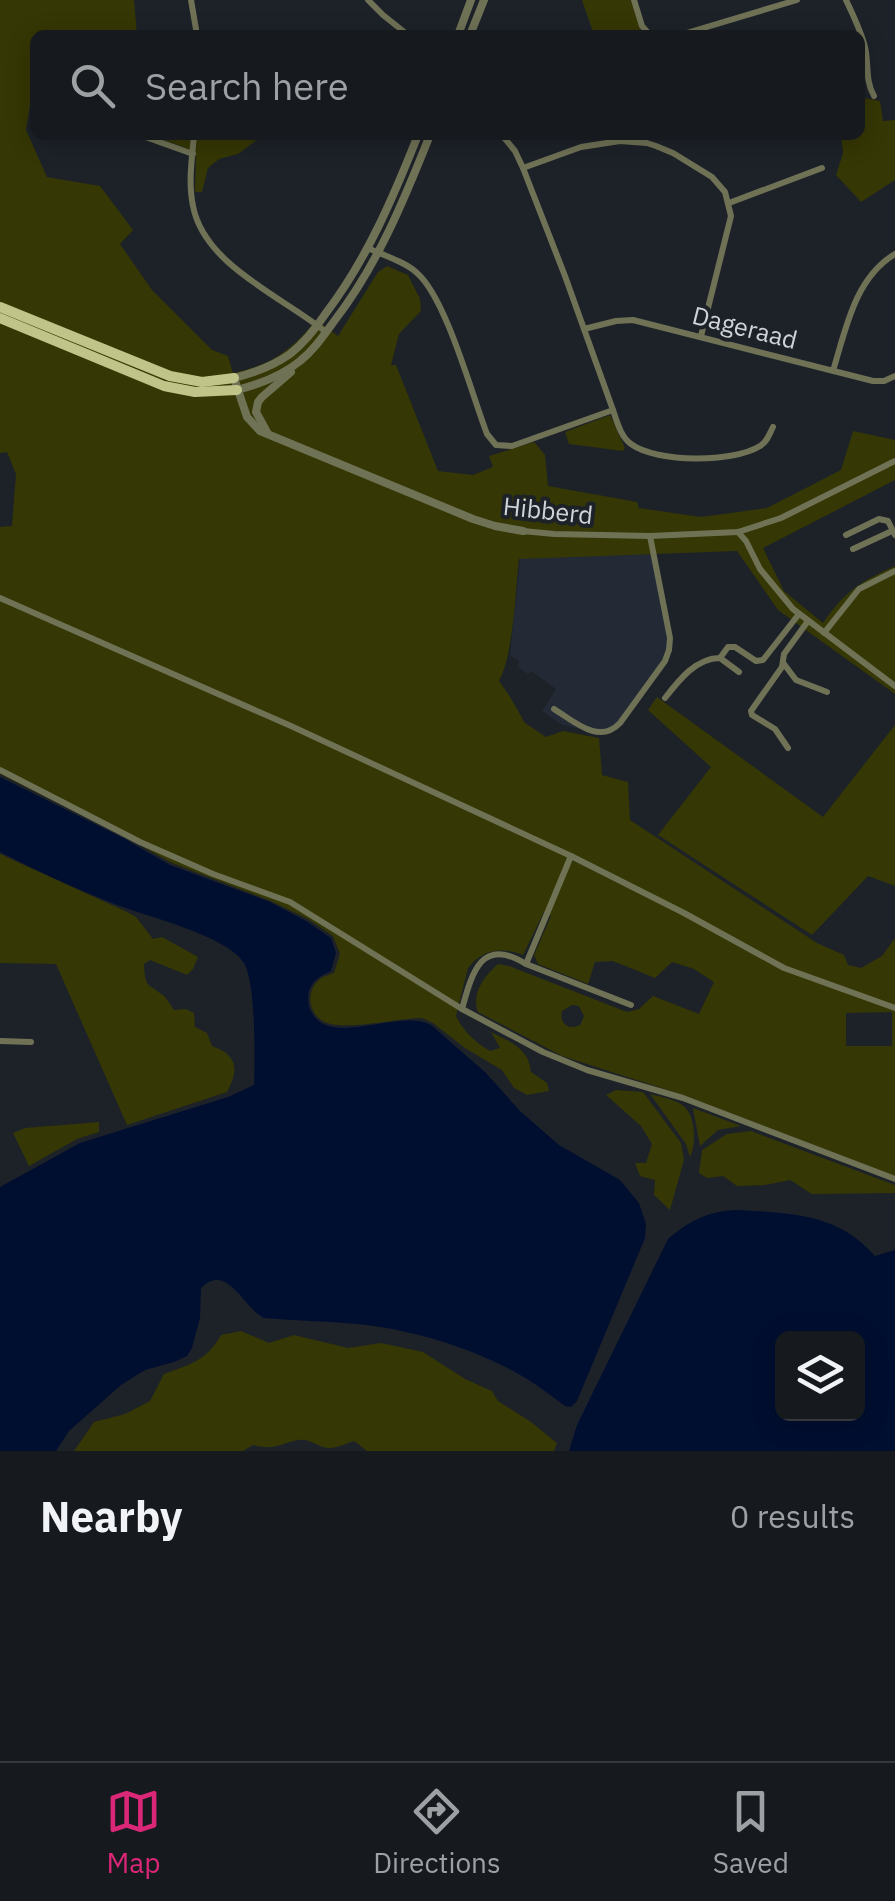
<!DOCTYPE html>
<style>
body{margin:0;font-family:"IBM Plex Sans",sans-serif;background:#1f2328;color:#f1f3f6}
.controls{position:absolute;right:30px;bottom:30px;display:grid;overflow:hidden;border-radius:15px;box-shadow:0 5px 25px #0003}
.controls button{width:90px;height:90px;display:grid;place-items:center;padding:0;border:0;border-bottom:2px solid #35383d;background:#161a1f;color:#f1f3f6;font:50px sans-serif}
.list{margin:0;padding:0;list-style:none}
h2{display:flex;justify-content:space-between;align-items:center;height:130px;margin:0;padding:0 40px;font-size:42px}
h2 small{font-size:32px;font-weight:400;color:#9ea1a4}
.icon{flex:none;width:55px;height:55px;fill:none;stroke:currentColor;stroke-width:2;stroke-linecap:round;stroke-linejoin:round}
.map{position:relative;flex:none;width:895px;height:1451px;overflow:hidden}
.search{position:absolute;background:#161a1f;box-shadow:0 5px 25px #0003;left:30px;right:30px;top:30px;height:110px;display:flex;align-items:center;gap:25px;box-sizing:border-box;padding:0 35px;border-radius:15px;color:#9ea1a4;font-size:38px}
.sheet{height:310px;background:#161a1f}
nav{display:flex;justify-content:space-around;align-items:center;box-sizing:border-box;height:140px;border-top:2px solid #35383d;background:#161a1f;font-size:28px;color:#9ea1a4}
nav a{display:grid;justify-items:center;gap:5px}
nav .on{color:#db2777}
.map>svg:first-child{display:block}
.built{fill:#232a36}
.green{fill:#353704;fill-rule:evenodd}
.water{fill:#000e30;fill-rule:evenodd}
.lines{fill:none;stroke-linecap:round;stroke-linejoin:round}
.minor{stroke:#707256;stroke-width:6}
.tertiary{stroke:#707256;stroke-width:8}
.primary{stroke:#c0c488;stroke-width:10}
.labels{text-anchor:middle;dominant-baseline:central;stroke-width:8;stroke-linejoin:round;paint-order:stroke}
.street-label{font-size:25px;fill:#d0d3d8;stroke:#1d2229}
</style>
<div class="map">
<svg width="895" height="1451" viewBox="0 0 895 1451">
<rect width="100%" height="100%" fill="#1d2229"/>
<path class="built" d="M523,531L650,536L669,650L617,727L590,731L562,725L542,711L556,689L531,671L528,674L518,667L519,661L510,655Z"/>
<g class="green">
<path d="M0,0H134L137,35H35V76L26,130L47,177L100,186L133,230L120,244L152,290L212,350L228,356L233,373C271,365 292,350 316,320L338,336L378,272L387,266L408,275L420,299L421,311L399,334L391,365H396L438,471L473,475L493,467L489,456L534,442L545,455L548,486L637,502L639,508L701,517L767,508L841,470L853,431L895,440V480L763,548L784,591L823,623C844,592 861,581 895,566V694L778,610L737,551L519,559C515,593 514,653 499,681L509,695L525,723L546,737L563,731L599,738L602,775L628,782L630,820L817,943L844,955L848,965L861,968L882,956L895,938V1176L683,1095L562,1056L478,1012C471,994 484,976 498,964L509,966L627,1012L639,1009L653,996L699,1014L714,982L694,969L672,962L655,978L613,961L595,962L588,984L538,964L534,955L551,916L544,912L523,955C502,947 483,949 468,968L456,1016C463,1031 476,1043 490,1051L500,1048L491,1032C510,1042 529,1048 531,1072L547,1083L549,1091L527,1095L514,1088L502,1070L465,1048L433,1023L422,1018C397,1018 339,1033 321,1020C307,1010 307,989 320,979C324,976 329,975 334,973L340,954L333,936L308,919L271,901L172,863L123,836L0,774V527L12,526L16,474L7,452L0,453ZM572,1005L579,1006L584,1016L580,1025C568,1031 559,1023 562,1011ZM892,1012V1046H846V1013Z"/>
<path d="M582,0H631L641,32L645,35H594Z"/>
<path d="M860,97L880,101L883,121L895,120V180L861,202L836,175L843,153L841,135H860Z"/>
<path d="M151,135H258V139L238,154L219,159L208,168L202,192H195L196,152Z"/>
<path d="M610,415L625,448L623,451L569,444L565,432Z"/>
<path d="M657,697L823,817L895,725V886L868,876L812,935L658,835L711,767L648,710Z"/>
<path d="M0,854L127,912L136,917L153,939L162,937L198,957L193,969L187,975L150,960L144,964C145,989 148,983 164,996C166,998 173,1008 174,1010L186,1009L194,1013L195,1027L207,1033L212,1046C238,1055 239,1070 227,1092L127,1125L56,964L0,963Z"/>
<path d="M616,1090L643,1092L681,1143L684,1160L670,1210L654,1195L655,1180L640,1176L635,1163H646L652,1144L641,1126L606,1095Z"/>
<path d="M650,1094C676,1101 692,1101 694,1133C694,1142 694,1148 690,1157L686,1144Z"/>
<path d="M693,1108L741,1126L718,1130L700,1146Z"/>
<path d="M99,1122V1132L77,1139L29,1166L13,1133L25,1128Z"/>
<path d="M751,1131L895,1185V1193L812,1194L790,1180L765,1185L737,1186L723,1176L707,1178L699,1173L702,1150L727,1134Z"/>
<path d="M241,1331L269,1343L294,1335L348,1348L381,1343L423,1352L465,1379L492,1391L498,1401L531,1422L557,1443L554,1451H367L354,1441C347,1443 338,1448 330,1448C318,1448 310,1438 299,1440C279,1443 277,1451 253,1445L243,1451H74L94,1422L125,1414L150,1401L164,1374C191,1364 206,1361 221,1335Z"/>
</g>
<g class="water">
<path d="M0,777L123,838L170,865L270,902L306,921L331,938L336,953L331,971C321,976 313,979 309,991C307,998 308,1007 312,1013C331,1048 399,1008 431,1025L485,1072L520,1111L559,1145L620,1180L639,1203L646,1224L645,1238L577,1401L571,1407L565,1406C553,1397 540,1387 527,1379C480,1350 412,1329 357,1324C326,1321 295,1321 264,1318C242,1307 228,1262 201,1288L200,1318L192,1348L187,1356L174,1362L145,1370L121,1385L69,1431L56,1451H0V1187L80,1143L228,1097L254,1085C255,1061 256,983 244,963C227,935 144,916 112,903C74,888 37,871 0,852Z"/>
<path d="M737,1210C790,1213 838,1213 875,1256L895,1250V1451H569L577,1425L668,1239C689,1221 708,1211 737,1210ZM858,1338V1414H782V1338Z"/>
</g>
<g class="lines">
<g class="minor">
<path d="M191,0L197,35"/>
<path d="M368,0L383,15L408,35"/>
<path d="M634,0L642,26L650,35"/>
<path d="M846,0C853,15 861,31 865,47C869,64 865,81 874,96"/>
<path d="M680,35L797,0"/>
<path d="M140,135L193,154"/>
<path d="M194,135C192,158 188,183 193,206C204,265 283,297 326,332"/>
<path d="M523,168L581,147L620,141L647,143L656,146L673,153L712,177L725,192L731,216L701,336"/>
<path d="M729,203L822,168"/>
<path d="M368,248C384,256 404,261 417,273C446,298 472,395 487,434L496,445L512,446L613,410L565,276L523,168L515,151L502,135"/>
<path d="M584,329L616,321L633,320L873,381H884L895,376"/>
<path d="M833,371C846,328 855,278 895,254"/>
<path d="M613,410C617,422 621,437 631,444C657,463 733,463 760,446C767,442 769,435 773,427"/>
<path d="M523,531L554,534L650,536L738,532L781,518L895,461"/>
<path d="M738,532L746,541L760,569L793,609L895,686"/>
<path d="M846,535L879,519L888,521L895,535"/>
<path d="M853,549L892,531"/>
<path d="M0,598L291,726L571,856L684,913L784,968L895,1008"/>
<path d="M824,633L859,589L895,571"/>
<path d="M720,658L739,672"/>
<path d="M784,664L796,680L827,692"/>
<path d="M665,698C679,680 696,658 720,658L728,647H735L756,661L763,660L799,614"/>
<path d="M554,709C575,722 599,745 620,723L665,661L669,650L670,638L650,536"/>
<path d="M788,748L775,729L752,715L751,711L782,667L784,654L808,621"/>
<path d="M0,770L140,842L213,874L290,902L462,1009L543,1052L587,1070L683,1098L895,1179"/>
<path d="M526,964L571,856"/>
<path d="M462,1009C472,973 481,936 526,964L631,1005"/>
<path d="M0,1041L31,1042"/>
</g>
<g class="tertiary">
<path d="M458,35L471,0"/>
<path d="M470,35L484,0"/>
<path d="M418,135C393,198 367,259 326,313C316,328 304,343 290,354C273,366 254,373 234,378L247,417L260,431L473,519L495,526L523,531"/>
<path d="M237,390C260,384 282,376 300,361C314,350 324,335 335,320C378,264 404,200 430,135"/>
<path d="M268,434L256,412L258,402L262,397L291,372"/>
</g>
<g class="primary">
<path d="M0,307L170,376L202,382L234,378"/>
<path d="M0,318L164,386L195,392L237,390"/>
</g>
</g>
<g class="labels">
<g class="street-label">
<text transform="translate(745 327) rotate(14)">Dageraad</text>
<text transform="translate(548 510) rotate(6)">Hibberd</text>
</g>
</g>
</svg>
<div class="controls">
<button><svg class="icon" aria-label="layers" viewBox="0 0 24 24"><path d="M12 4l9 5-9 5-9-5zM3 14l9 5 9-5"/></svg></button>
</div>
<div class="search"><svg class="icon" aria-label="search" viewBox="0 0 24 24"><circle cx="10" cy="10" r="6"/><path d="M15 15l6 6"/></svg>Search here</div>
</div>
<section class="sheet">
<h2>Nearby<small>0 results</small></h2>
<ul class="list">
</ul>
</section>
<nav>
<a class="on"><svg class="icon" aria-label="map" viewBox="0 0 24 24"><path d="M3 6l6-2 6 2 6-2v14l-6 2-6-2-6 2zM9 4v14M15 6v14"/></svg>Map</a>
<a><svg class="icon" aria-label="directions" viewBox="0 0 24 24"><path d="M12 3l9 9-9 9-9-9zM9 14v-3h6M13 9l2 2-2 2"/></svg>Directions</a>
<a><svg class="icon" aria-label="saved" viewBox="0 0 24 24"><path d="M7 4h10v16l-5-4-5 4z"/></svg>Saved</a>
</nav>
